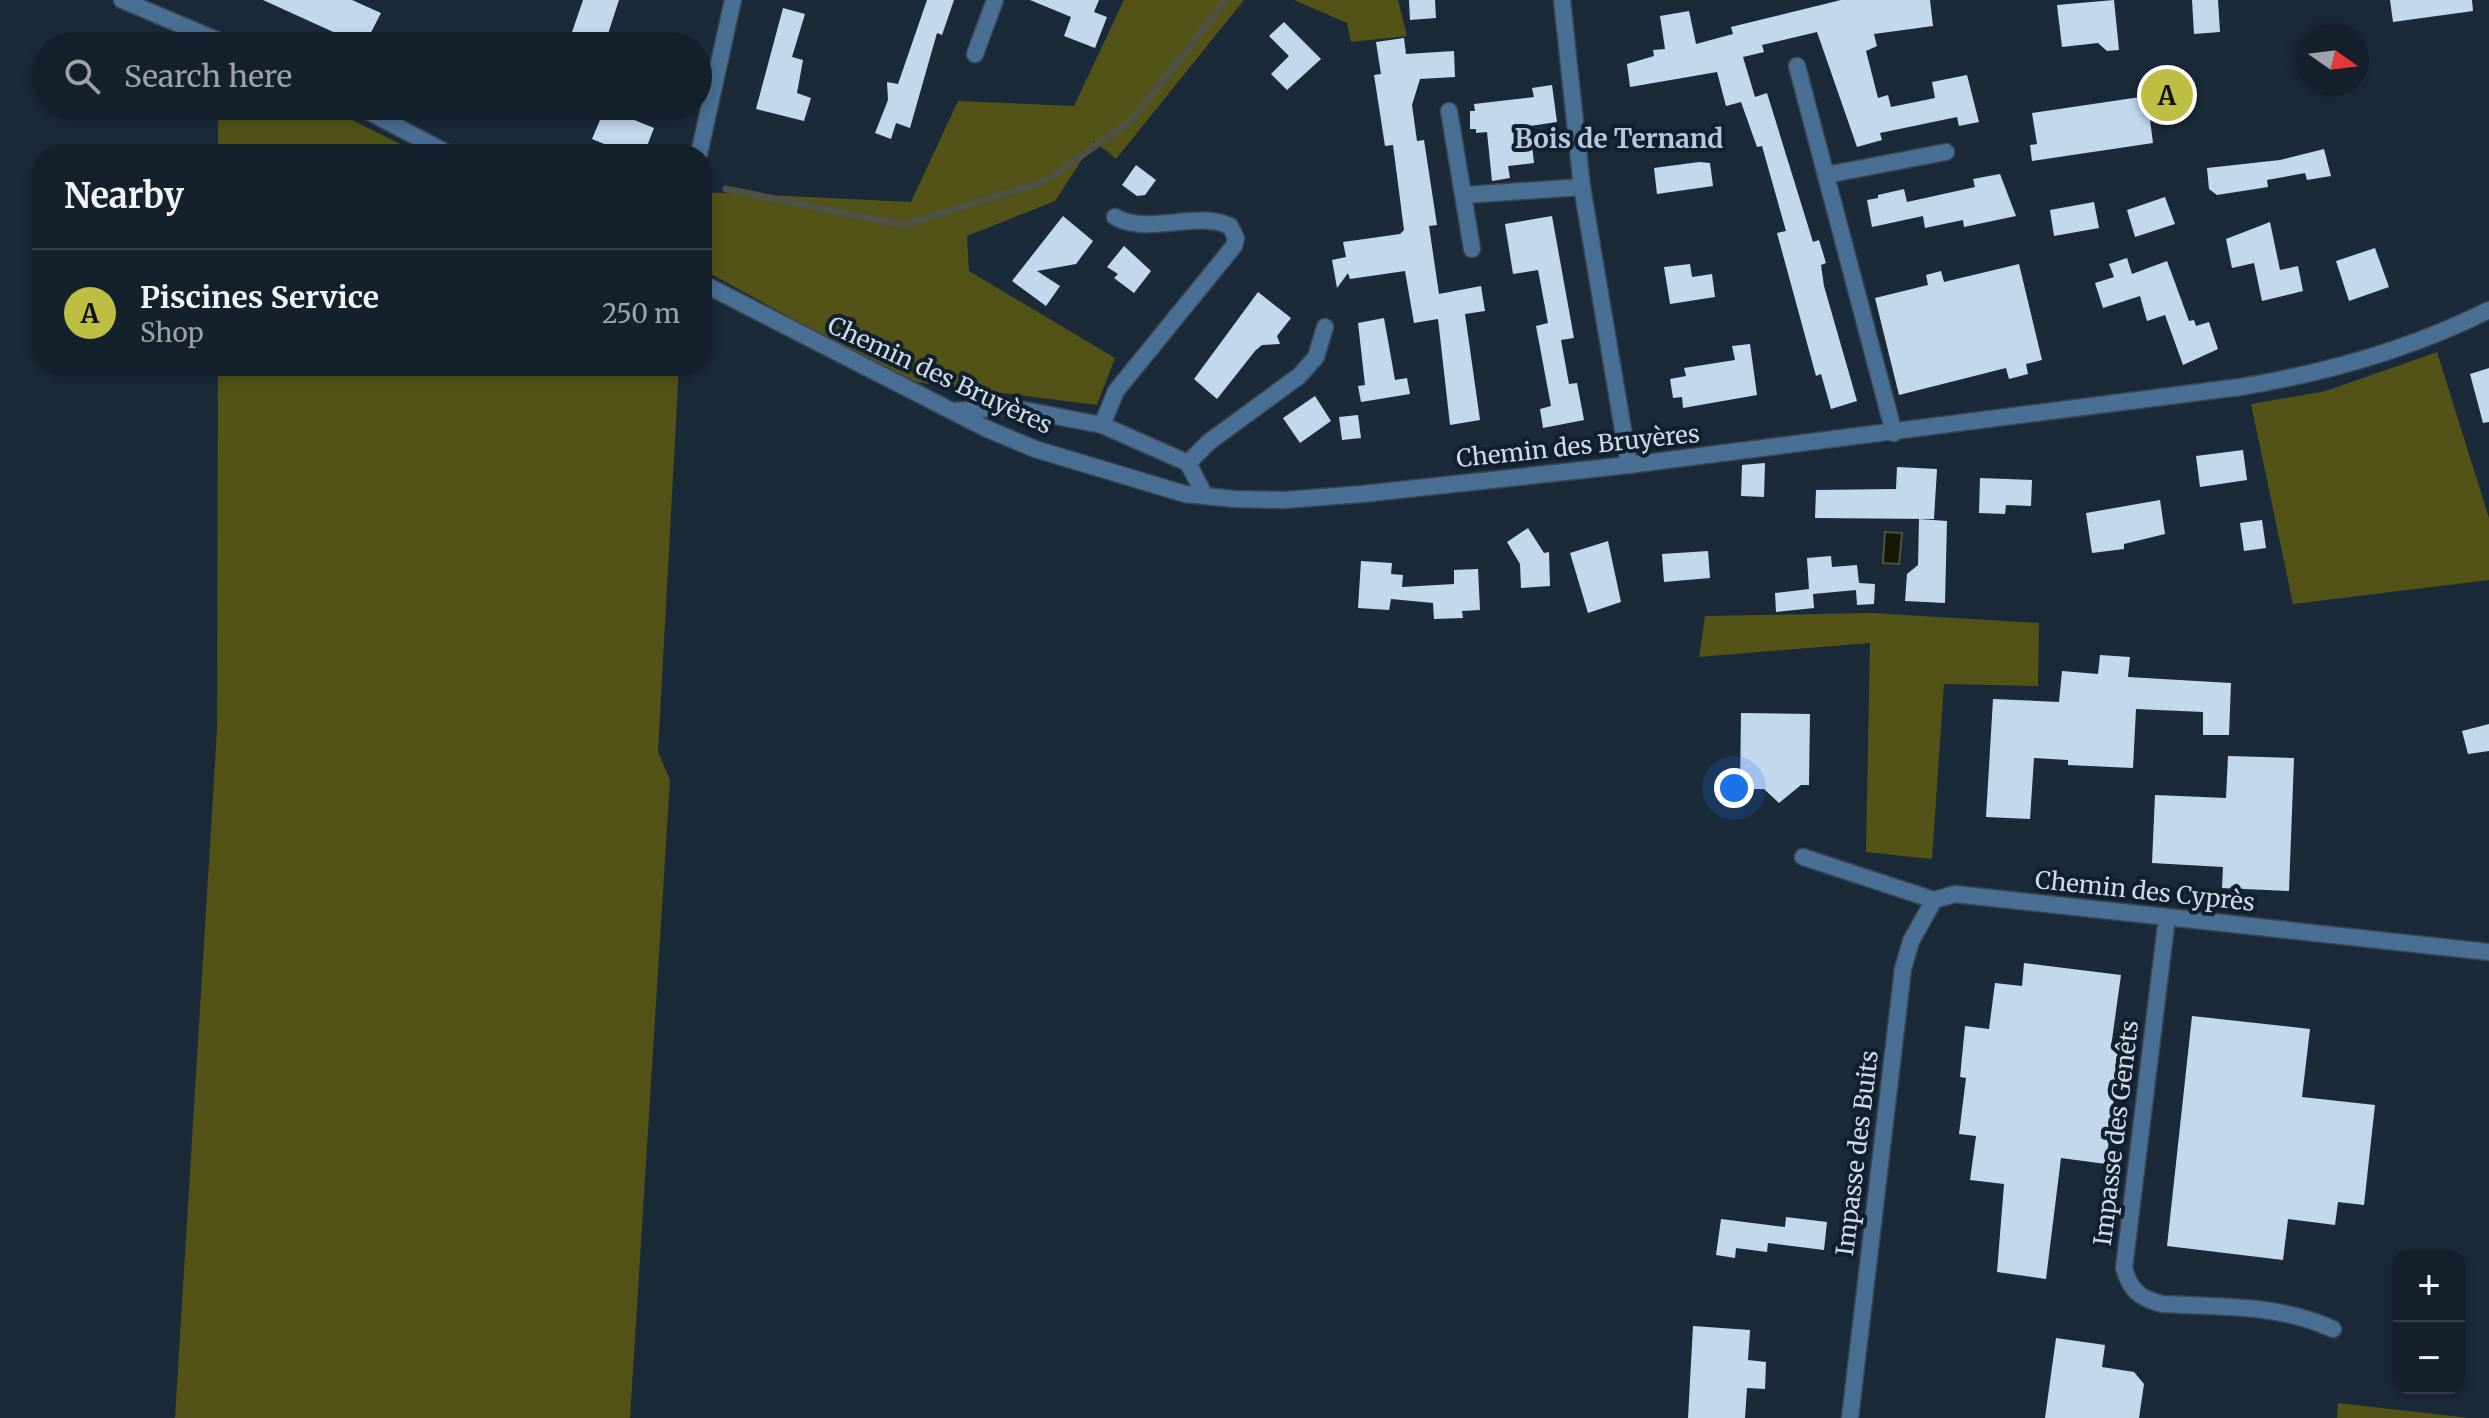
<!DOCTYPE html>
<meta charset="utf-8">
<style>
body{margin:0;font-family:Merriweather,serif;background:#212d37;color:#f1f3f6}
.controls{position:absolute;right:24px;bottom:24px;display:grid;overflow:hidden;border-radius:16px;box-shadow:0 4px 12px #0003}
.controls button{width:72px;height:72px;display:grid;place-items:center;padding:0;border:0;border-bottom:2px solid #333e47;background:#14202b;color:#f1f3f6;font:40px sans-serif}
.compass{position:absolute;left:2297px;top:24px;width:72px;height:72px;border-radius:50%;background:#14202b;box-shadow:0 4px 12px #0003;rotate:104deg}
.you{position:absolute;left:1734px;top:788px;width:28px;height:28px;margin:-20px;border:6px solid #fff;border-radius:50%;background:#1a73e8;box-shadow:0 0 0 12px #1a73e833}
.badge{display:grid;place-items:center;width:52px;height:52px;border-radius:50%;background:#bdbf42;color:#111;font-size:26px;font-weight:700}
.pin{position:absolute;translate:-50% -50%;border:4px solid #fff;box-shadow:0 2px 8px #0006}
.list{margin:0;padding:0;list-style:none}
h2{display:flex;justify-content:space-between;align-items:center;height:104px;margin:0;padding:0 32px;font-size:34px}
h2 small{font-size:26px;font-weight:400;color:#9da3a9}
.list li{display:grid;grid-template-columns:52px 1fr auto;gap:24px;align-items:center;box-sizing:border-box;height:128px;padding:0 32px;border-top:2px solid #333e47}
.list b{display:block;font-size:30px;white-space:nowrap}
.list p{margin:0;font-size:26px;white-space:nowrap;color:#9da3a9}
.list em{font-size:26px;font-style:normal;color:#9da3a9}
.icon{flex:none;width:44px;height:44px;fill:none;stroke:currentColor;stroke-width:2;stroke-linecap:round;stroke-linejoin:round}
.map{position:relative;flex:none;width:2489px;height:1418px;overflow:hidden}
.search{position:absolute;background:#14202b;box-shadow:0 4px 12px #0003;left:32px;top:32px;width:680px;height:88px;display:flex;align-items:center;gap:20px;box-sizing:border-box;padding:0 28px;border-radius:44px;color:#9da3a9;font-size:30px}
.panel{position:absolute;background:#14202b;box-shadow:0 4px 12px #0003;left:32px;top:144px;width:680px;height:232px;border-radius:32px}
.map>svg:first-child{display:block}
.green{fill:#535317}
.water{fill:#161701;stroke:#4e5245;stroke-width:2}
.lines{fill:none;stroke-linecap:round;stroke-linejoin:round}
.stream{stroke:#4e5245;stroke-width:7}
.building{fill:#c4d8ed}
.minor-casing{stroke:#384655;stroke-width:19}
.minor{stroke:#496f94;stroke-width:16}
.labels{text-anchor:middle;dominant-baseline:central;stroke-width:8;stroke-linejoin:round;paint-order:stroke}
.street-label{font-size:24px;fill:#d1dbe5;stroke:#11202f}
.neighbourhood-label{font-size:26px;font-weight:bold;fill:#b6cade;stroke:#11202f}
</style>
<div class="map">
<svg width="2489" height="1418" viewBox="0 0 2489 1418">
<rect width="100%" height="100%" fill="#1b2a39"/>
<g class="green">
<path d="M1124,0H1244L1116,159L1094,141L1055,201L967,236L969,271L1115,358L1097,405L906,381L702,269V192L911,202L958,101L1074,106Z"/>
<path d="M1294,0H1398L1407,36L1351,42L1347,23Z"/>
<path d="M218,106H324L420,154H218Z"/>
<path d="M2437,352L2489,518V580L2293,604L2251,404L2326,391Z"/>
<path d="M218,366H679L658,752L670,780L630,1418H175L217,730Z"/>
<path d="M1873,613L2039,623L2038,686L1944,684L1932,859L1866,852L1870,643L1699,657L1705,616Z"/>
<path d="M2338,1403L2470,1418H2337Z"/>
</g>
<path class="water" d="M1885,532L1902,533L1899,564L1883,563Z"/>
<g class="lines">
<path class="stream" d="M726,189L903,225L1045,181L1132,120L1226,0"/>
</g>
<g class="building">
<path d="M263,0H352L381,13L364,46Z"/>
<path d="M583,0H619L605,43L572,32Z"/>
<path d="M927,0H954L942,35L937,33L910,128L896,123L891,139L875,133L888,100L887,82L898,84Z"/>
<path d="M1030,0H1099L1094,12L1107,17L1095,48L1064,36L1071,17Z"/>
<path d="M1409,0H1435L1436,18L1410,20Z"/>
<path d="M1841,0H1930L1933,26L1874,34L1877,46L1866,51L1878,98L1888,95L1891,107L1935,98L1932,82L1967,75L1979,122L1959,126L1957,117L1880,133L1882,140L1857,147L1817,32L1762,45L1764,52L1743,57L1755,97L1767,93L1813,242L1819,240L1826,263L1821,265L1824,286L1857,401L1831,409L1821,374L1816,376L1777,233L1786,231L1762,146L1757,147L1741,102L1726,106L1717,72L1630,87L1627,64L1654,56L1653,50L1665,49L1660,16L1689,11L1696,44L1733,34L1731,27Z"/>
<path d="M2114,0L2119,50L2107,51L2098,43L2062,47L2057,5Z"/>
<path d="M2192,0H2218L2220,32L2194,34Z"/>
<path d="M2390,0H2472L2473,11L2393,22Z"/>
<path d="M783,8L805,14L792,57L803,60L797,93L811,98L804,121L756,109Z"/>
<path d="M1284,22L1321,59L1287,90L1271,74L1289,56L1269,36Z"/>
<path d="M1404,38L1406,54L1454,51L1455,77L1420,79L1412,105L1417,141L1424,140L1437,225L1429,226L1439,294L1481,286L1485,311L1465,314L1480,420L1450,425L1438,319L1414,323L1405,271L1350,279L1348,273L1337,288L1332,260L1346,257L1343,242L1400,234L1404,230L1393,145L1385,146L1374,75L1381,74L1376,42Z"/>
<path d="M1552,85L1557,122L1530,126L1534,163L1508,166L1510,178L1492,181L1487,132L1476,133V129H1470V111H1475L1474,104L1534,97L1532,88Z"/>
<path d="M2147,96L2153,143L2032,161L2030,145L2037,144L2032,113Z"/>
<path d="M605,108L654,128L644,154H629L592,139Z"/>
<path d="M2324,149L2331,176L2307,180L2305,173L2267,180L2268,187L2217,195L2209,189L2207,168L2280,160Z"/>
<path d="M1699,162L1710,163L1713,186L1657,194L1654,168Z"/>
<path d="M1136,165L1156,180L1145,195L1137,196L1122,185Z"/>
<path d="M2000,174L2016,216L1964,227L1963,220L1925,228L1923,216L1872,227L1867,200L1878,198V195L1904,189L1907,202L1975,187L1973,179Z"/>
<path d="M2165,197L2175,224L2135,237L2127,210Z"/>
<path d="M2094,202L2099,228L2054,236L2050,210Z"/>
<path d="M1063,216L1093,241L1076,264L1037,271L1060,286L1046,306L1012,281Z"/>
<path d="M1552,216L1574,338L1561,340L1569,384L1577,383L1584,420L1543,428L1540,409L1551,406L1536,326L1548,323L1538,270L1513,274L1505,224Z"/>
<path d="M2270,222L2280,270L2298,266L2303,291L2262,301L2254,263L2232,268L2226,239Z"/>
<path d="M1124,246L1151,271L1134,293L1114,278L1118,274L1107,267Z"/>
<path d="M2375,248L2389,287L2349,301L2336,261Z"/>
<path d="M2127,258L2132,274L2167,261L2189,321L2194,320L2196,326L2209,322L2218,349L2183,365L2165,315L2147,321L2140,296L2103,308L2095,283L2114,277L2109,264Z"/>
<path d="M1690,264L1692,277L1712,274L1715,297L1670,304L1664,267Z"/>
<path d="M2019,264L2042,360L2026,364L2028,374L2009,379L2006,368L1899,395L1875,298L1928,285L1926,275L1941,271L1944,282Z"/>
<path d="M1258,292L1291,318L1277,336L1280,344L1262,345L1255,351L1217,399L1194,379Z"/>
<path d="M1384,318L1395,380L1407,378L1410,394L1361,402L1358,386L1365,385L1358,323Z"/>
<path d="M1750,344L1757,395L1683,408L1682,397L1673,398L1670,379L1686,376L1684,368L1735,360L1732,346Z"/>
<path d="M2489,368V422L2483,423L2470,374Z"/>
<path d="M1315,396L1331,421L1300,443L1283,418Z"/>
<path d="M1358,415L1361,438L1342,440L1339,417Z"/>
<path d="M2243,450L2247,480L2200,487L2196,456Z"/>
<path d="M1765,463L1764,497L1741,496L1742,465Z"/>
<path d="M1897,467L1937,469L1934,519L1815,518L1816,490L1896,489Z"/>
<path d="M1980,478L2032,480L2031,506L2006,505L2005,514L1979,513Z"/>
<path d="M2160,500L2165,534L2124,544V549L2092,553L2086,513Z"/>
<path d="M1919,519L1947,521L1945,603L1905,601L1907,574L1918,565Z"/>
<path d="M2262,520L2266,548L2244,551L2240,523Z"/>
<path d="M1528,528L1544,553L1549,552L1550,586L1521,588L1520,564L1507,542Z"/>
<path d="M1608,541L1621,602L1588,613L1570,553Z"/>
<path d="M1708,551L1710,578L1664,582L1662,554Z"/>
<path d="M1831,556L1832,567L1857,565L1859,583L1875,584L1874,604L1857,605L1856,590L1813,594L1814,608L1776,612L1775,593L1809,589L1807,558Z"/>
<path d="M1361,561L1392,563L1391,574L1403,575L1402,587L1454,584V570L1478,569L1480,610L1462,611L1463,618L1434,619L1433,603L1391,599L1389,610L1358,608Z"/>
<path d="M2100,655L2130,657L2128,677L2231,683L2229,735H2203V712L2136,709L2133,768L2068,765V760L2034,758L2030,819L1986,817L1993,699L2059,702L2062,671L2098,674Z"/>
<path d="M1741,713L1810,714L1809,785H1801L1779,803L1764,789H1740Z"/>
<path d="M2489,724V751L2468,754L2462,731Z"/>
<path d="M2228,756L2294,758L2289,891L2222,888L2223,867L2152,863L2155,795L2226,798Z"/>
<path d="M2024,963L2121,975L2111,1047L2120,1048L2106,1164L2061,1158L2046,1279L1997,1272L2004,1184L1970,1180L1976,1136L1959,1134L1966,1078L1960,1077L1965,1026L1989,1029L1995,983L2022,986Z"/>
<path d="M2192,1016L2310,1029L2302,1097L2375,1105L2364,1205L2338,1202L2335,1225L2288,1219L2283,1260L2167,1246Z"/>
<path d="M1786,1217L1827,1222L1824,1250L1768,1243L1767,1252L1736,1248L1735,1258L1716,1255L1721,1219L1785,1227Z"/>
<path d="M1693,1326L1750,1330L1748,1360L1766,1362L1765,1389L1747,1388L1745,1418H1688Z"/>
<path d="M2056,1338L2105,1345L2102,1367L2134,1372L2144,1384L2139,1418H2045Z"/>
</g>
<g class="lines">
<defs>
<g id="minor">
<path d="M122,0L231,46"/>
<path d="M1562,0L1582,187L1629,465"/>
<path d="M975,54L995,0"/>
<path d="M1797,66L1894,433"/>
<path d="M358,106L449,154"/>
<path d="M1449,111L1472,249"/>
<path d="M699,154L733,0"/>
<path d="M1826,175L1946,152"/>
<path d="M1465,195L1582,187"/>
<path d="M702,283L985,428L1035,449L1185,494L1235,499L1284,500L1362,494L1629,465L2240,387C2326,373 2411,349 2489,310"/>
<path d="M954,411L1008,407L1102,425L1188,463L1205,496"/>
<path d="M1102,425L1116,391L1234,246L1236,238L1230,226C1194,210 1151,236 1115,217"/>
<path d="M1188,463L1209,442L1299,376L1316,357L1325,327"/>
<path d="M1803,857L1934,900L1955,894L2489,952"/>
<path d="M2167,917L2124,1268C2130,1290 2139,1298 2162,1304C2221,1307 2278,1304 2333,1329"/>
<path d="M1850,1418L1903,969L1911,941L1934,900"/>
</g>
</defs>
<use href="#minor" class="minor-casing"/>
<use href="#minor" class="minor"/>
</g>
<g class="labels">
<g class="street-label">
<text transform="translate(940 375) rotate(25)">Chemin des Bruyères</text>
<text transform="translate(1578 446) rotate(-6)">Chemin des Bruyères</text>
<text transform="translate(2145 891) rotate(6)">Chemin des Cyprès</text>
<text transform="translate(2116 1133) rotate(-83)">Impasse des Genêts</text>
<text transform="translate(1857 1153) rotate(-83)">Impasse des Buits</text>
</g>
<g class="neighbourhood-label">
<text x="1619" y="138">Bois de Ternand</text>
</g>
</g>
</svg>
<div class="controls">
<button>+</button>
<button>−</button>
</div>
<svg class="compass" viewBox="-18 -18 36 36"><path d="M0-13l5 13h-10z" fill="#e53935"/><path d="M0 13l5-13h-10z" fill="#9da3a9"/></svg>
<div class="you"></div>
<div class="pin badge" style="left:2167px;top:95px">A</div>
<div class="search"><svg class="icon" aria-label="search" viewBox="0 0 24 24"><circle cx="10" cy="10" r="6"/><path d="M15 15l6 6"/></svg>Search here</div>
<section class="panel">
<h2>Nearby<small></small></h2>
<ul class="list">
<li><span class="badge">A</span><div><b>Piscines Service</b><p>Shop</p></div><em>250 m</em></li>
</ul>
</section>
</div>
